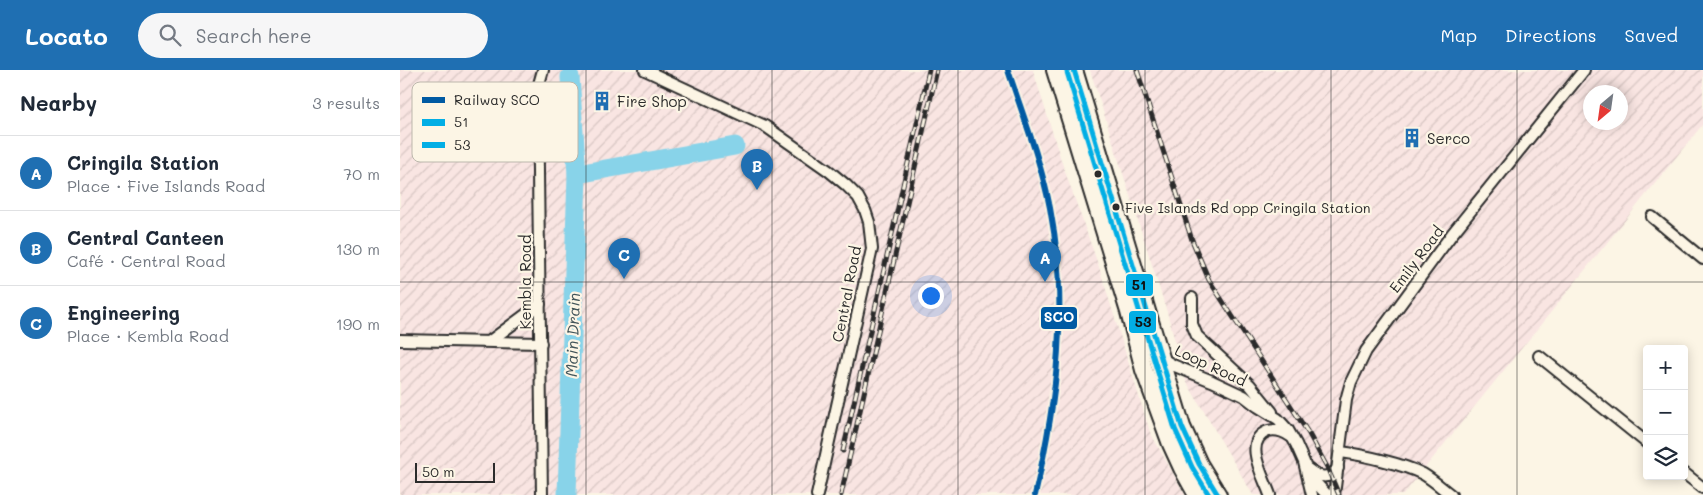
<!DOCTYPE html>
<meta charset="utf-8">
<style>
body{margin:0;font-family:Mali,sans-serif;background:#f6f6f7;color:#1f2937}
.controls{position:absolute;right:15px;bottom:15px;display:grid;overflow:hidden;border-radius:5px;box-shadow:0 2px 12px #0003}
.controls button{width:45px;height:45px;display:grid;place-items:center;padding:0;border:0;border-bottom:1px solid #e0e1e3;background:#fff;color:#1f2937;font:25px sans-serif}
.compass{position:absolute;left:1183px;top:15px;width:45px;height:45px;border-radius:50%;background:#fff;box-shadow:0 2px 12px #0003;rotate:209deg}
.scale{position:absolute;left:15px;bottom:12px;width:80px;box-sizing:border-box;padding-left:5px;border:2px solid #2b2b2b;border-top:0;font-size:14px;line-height:18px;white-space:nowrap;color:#2b2b2b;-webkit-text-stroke:4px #fcf5e5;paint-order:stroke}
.you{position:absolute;left:530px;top:225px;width:18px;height:18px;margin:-12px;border:4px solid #fff;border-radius:50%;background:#1a73e8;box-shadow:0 0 0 8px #1a73e833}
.badge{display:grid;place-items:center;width:32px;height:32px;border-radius:50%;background:#1f6fb2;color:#fff;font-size:16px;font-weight:700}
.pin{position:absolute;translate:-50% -41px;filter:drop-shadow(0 1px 2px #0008)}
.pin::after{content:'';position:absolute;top:26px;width:18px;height:15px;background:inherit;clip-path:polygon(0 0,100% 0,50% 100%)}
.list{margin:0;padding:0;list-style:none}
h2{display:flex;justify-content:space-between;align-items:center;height:65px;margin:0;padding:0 20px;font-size:21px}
h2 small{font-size:16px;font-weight:400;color:#747a83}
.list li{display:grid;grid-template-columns:32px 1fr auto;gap:15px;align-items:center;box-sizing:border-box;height:75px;padding:0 20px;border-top:1px solid #e0e1e3}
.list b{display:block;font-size:19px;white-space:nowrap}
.list p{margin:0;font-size:16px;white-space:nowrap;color:#747a83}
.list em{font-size:16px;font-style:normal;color:#747a83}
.icon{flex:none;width:28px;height:28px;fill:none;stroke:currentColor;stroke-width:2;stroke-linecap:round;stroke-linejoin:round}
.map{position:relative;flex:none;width:1303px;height:425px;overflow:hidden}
header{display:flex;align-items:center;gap:30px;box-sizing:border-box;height:70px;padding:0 25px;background:#1f6fb2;color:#fff}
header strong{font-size:24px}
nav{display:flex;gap:28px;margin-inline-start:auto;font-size:18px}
.search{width:350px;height:45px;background:#f6f6f7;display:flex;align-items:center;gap:12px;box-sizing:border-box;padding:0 18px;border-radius:28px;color:#747a83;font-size:19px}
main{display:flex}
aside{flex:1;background:#fff}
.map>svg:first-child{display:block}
.industrial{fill:url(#industrial-furrows);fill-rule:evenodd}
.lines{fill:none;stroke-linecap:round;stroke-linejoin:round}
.river{stroke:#88d3e9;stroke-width:19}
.street-casing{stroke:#2b2b2b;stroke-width:14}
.primary-casing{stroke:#2b2b2b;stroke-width:20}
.street{stroke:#fcf5e5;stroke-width:10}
.primary{stroke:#fcf5e5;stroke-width:16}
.rail-casing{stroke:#2b2b2b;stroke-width:5}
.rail{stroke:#fcf5e5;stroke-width:3;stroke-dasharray:9;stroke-linecap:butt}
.bus-1-casing{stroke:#fcf5e5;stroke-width:9}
.bus-2-casing{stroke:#fcf5e5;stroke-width:9}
.bus-1{stroke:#02aee5;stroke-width:5}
.bus-2{stroke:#02aee5;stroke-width:5}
.rail-1-casing{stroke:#fcf5e5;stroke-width:10}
.rail-1{stroke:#005aa3;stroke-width:6}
.grid{fill:none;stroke:#2b2b2b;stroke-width:1;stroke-opacity:0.55}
.bus-dot{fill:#2b2b2b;stroke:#fcf5e5;stroke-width:2}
.labels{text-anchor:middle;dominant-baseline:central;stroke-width:4.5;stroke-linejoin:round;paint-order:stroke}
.bus-label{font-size:14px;fill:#2b2b2b;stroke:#fcf5e5;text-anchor:start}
.poi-label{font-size:15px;fill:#2b2b2b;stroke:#fcf5e5;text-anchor:start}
.street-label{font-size:15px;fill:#2b2b2b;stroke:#fcf5e5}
.water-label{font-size:16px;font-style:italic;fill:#42555a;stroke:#fcf5e5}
.key{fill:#fcf5e5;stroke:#bdb8ad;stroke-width:1}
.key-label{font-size:14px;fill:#2b2b2b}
.line-badge{stroke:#fcf5e5;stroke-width:2}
.badge-label{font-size:14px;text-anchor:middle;font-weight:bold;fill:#fff}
.pale-badge-label{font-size:14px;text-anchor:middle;font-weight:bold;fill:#111}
</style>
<header>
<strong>Locato</strong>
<div class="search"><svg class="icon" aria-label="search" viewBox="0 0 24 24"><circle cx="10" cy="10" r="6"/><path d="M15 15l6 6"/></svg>Search here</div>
<nav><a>Map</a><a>Directions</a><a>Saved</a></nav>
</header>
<main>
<aside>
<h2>Nearby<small>3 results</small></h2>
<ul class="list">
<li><span class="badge">A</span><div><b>Cringila Station</b><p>Place · Five Islands Road</p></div><em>70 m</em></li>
<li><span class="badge">B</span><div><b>Central Canteen</b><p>Café · Central Road</p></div><em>130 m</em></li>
<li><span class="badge">C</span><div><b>Engineering</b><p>Place · Kembla Road</p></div><em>190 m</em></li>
</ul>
</aside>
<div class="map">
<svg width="1303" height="425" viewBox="0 0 1303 425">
<defs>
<pattern id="industrial-furrows" width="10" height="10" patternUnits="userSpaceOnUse" patternTransform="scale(1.25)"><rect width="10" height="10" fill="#f9e5e2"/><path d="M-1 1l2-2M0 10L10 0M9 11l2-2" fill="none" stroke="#d6c5c2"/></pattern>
</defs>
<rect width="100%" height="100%" fill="#fcf5e5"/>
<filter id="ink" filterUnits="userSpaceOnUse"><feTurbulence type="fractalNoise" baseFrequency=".02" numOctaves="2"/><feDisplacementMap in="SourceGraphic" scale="10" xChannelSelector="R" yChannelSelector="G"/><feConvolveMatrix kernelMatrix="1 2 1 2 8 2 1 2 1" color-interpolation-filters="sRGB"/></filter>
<g filter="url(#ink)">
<g class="industrial">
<path d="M0,0H633L662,93L699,197L750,362L785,425H0Z"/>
<path d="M690,0H1303V54L1003,425H853L786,311L767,242ZM1190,22H1220V52H1190Z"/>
</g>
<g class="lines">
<g class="river">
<path d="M177,104L335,76"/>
<path d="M167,425L177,104L170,7"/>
</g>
<defs>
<g id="street">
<path d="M245,0L365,56L429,101L446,115L458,127L465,140L469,152L472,179L417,425"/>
<path d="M1252,147L1303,189"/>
<path d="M792,228V254L797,266L850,315L872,342"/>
<path d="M0,270L141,273"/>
<path d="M90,271L140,234"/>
<path d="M1139,286L1247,373"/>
<path d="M761,288L775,296L812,311L844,326L857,336L878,349L888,360L896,374L904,392L912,425"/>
<path d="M941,382C963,385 1003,394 1023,404C1033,410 1042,418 1051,425"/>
<path d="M908,399C919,408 929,410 938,398"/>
<path d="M1284,403L1303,418"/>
<path d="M910,404L916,413L927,425"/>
<path d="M142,425L137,21L143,0"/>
<path d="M870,425C865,409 841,371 868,361C876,359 884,362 890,366"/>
<path d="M934,425L946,330L951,312L966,281L1052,164L1184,0"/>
</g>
<g id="primary">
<path d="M655,0L729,242L744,300L771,374L782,398L797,425"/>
<path d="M674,0L782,357L799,394L818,425"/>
</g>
</defs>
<use href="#street" class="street-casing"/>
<use href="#primary" class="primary-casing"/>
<use href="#street" class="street"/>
<use href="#primary" class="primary"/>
<defs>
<g id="rail">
<path d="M737,0L792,170L809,210L909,364L927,397L939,425"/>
<path d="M443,381L529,0"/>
<path d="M441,425L537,0"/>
</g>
</defs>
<use href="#rail" class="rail-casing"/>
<use href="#rail" class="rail"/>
<defs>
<path id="bus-1" d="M674,0L782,357L799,394L818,425"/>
<path id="bus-2" d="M667,2L775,359L792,397L809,425"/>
</defs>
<use href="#bus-1" class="bus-1-casing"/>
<use href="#bus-2" class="bus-2-casing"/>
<use href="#bus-1" class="bus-1"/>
<use href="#bus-2" class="bus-2"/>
<defs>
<path id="rail-1" d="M608,0C623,46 641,91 650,138C669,235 657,330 635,425"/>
</defs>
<use href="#rail-1" class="rail-1-casing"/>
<use href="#rail-1" class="rail-1"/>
</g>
</g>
<path class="grid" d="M186,0V425M372,0V425M558,0V425M745,0V425M931,0V425M1117,0V425M0,212H1303"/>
<defs>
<symbol id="building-bare" viewBox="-9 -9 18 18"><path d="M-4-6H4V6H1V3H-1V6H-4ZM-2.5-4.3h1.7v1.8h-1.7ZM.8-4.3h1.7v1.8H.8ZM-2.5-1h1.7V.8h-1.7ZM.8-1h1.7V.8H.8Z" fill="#1f6fb2" stroke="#fcf5e5" stroke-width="2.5" paint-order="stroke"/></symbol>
</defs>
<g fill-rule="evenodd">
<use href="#building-bare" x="188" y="17" width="28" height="28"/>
<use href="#building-bare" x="998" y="54" width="28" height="28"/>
</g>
<g class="bus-dot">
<circle cx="698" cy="104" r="4.5"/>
<circle cx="716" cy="137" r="4.5"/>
</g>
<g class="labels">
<g class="bus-label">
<text x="725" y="137">Five Islands Rd opp Cringila Station</text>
</g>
<g class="poi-label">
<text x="217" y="31">Fire Shop</text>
<text x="1027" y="68">Serco</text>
</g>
<g class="street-label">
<text transform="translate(1016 189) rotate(-53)">Emily Road</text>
<text transform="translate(125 212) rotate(-90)">Kembla Road</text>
<text transform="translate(446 224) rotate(-79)">Central Road</text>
<text transform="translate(811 295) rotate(25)">Loop Road</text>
</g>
<g class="water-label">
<text transform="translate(172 265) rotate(-88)">Main Drain</text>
</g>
</g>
<rect x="12" y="12" width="166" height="80" rx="8" class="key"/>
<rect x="22" y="27" width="23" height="6" fill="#005aa3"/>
<rect x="22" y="49" width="23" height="7" fill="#02aee5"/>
<rect x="22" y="72" width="23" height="6" fill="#02aee5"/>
<g class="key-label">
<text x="54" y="35">Railway SCO</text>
<text x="54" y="57">51</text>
<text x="54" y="80">53</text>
</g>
<g class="line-badge">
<rect x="725" y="203" width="29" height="24" rx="5" fill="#02aee5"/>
<rect x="640" y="236" width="38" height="24" rx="5" fill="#005aa3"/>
<rect x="728" y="240" width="29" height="24" rx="5" fill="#02aee5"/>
</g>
<g class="badge-label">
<text x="659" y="252">SCO</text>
</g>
<g class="pale-badge-label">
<text x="739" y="220">51</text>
<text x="743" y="257">53</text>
</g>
</svg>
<div class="controls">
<button>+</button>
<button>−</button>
<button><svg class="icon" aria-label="layers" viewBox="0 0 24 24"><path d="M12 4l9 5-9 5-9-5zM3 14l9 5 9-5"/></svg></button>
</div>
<svg class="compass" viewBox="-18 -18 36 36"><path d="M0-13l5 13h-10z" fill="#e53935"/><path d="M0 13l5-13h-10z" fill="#747a83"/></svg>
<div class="scale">50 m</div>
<div class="you"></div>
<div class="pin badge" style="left:645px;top:212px">A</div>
<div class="pin badge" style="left:357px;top:120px">B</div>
<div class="pin badge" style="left:224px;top:209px">C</div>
</div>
</main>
